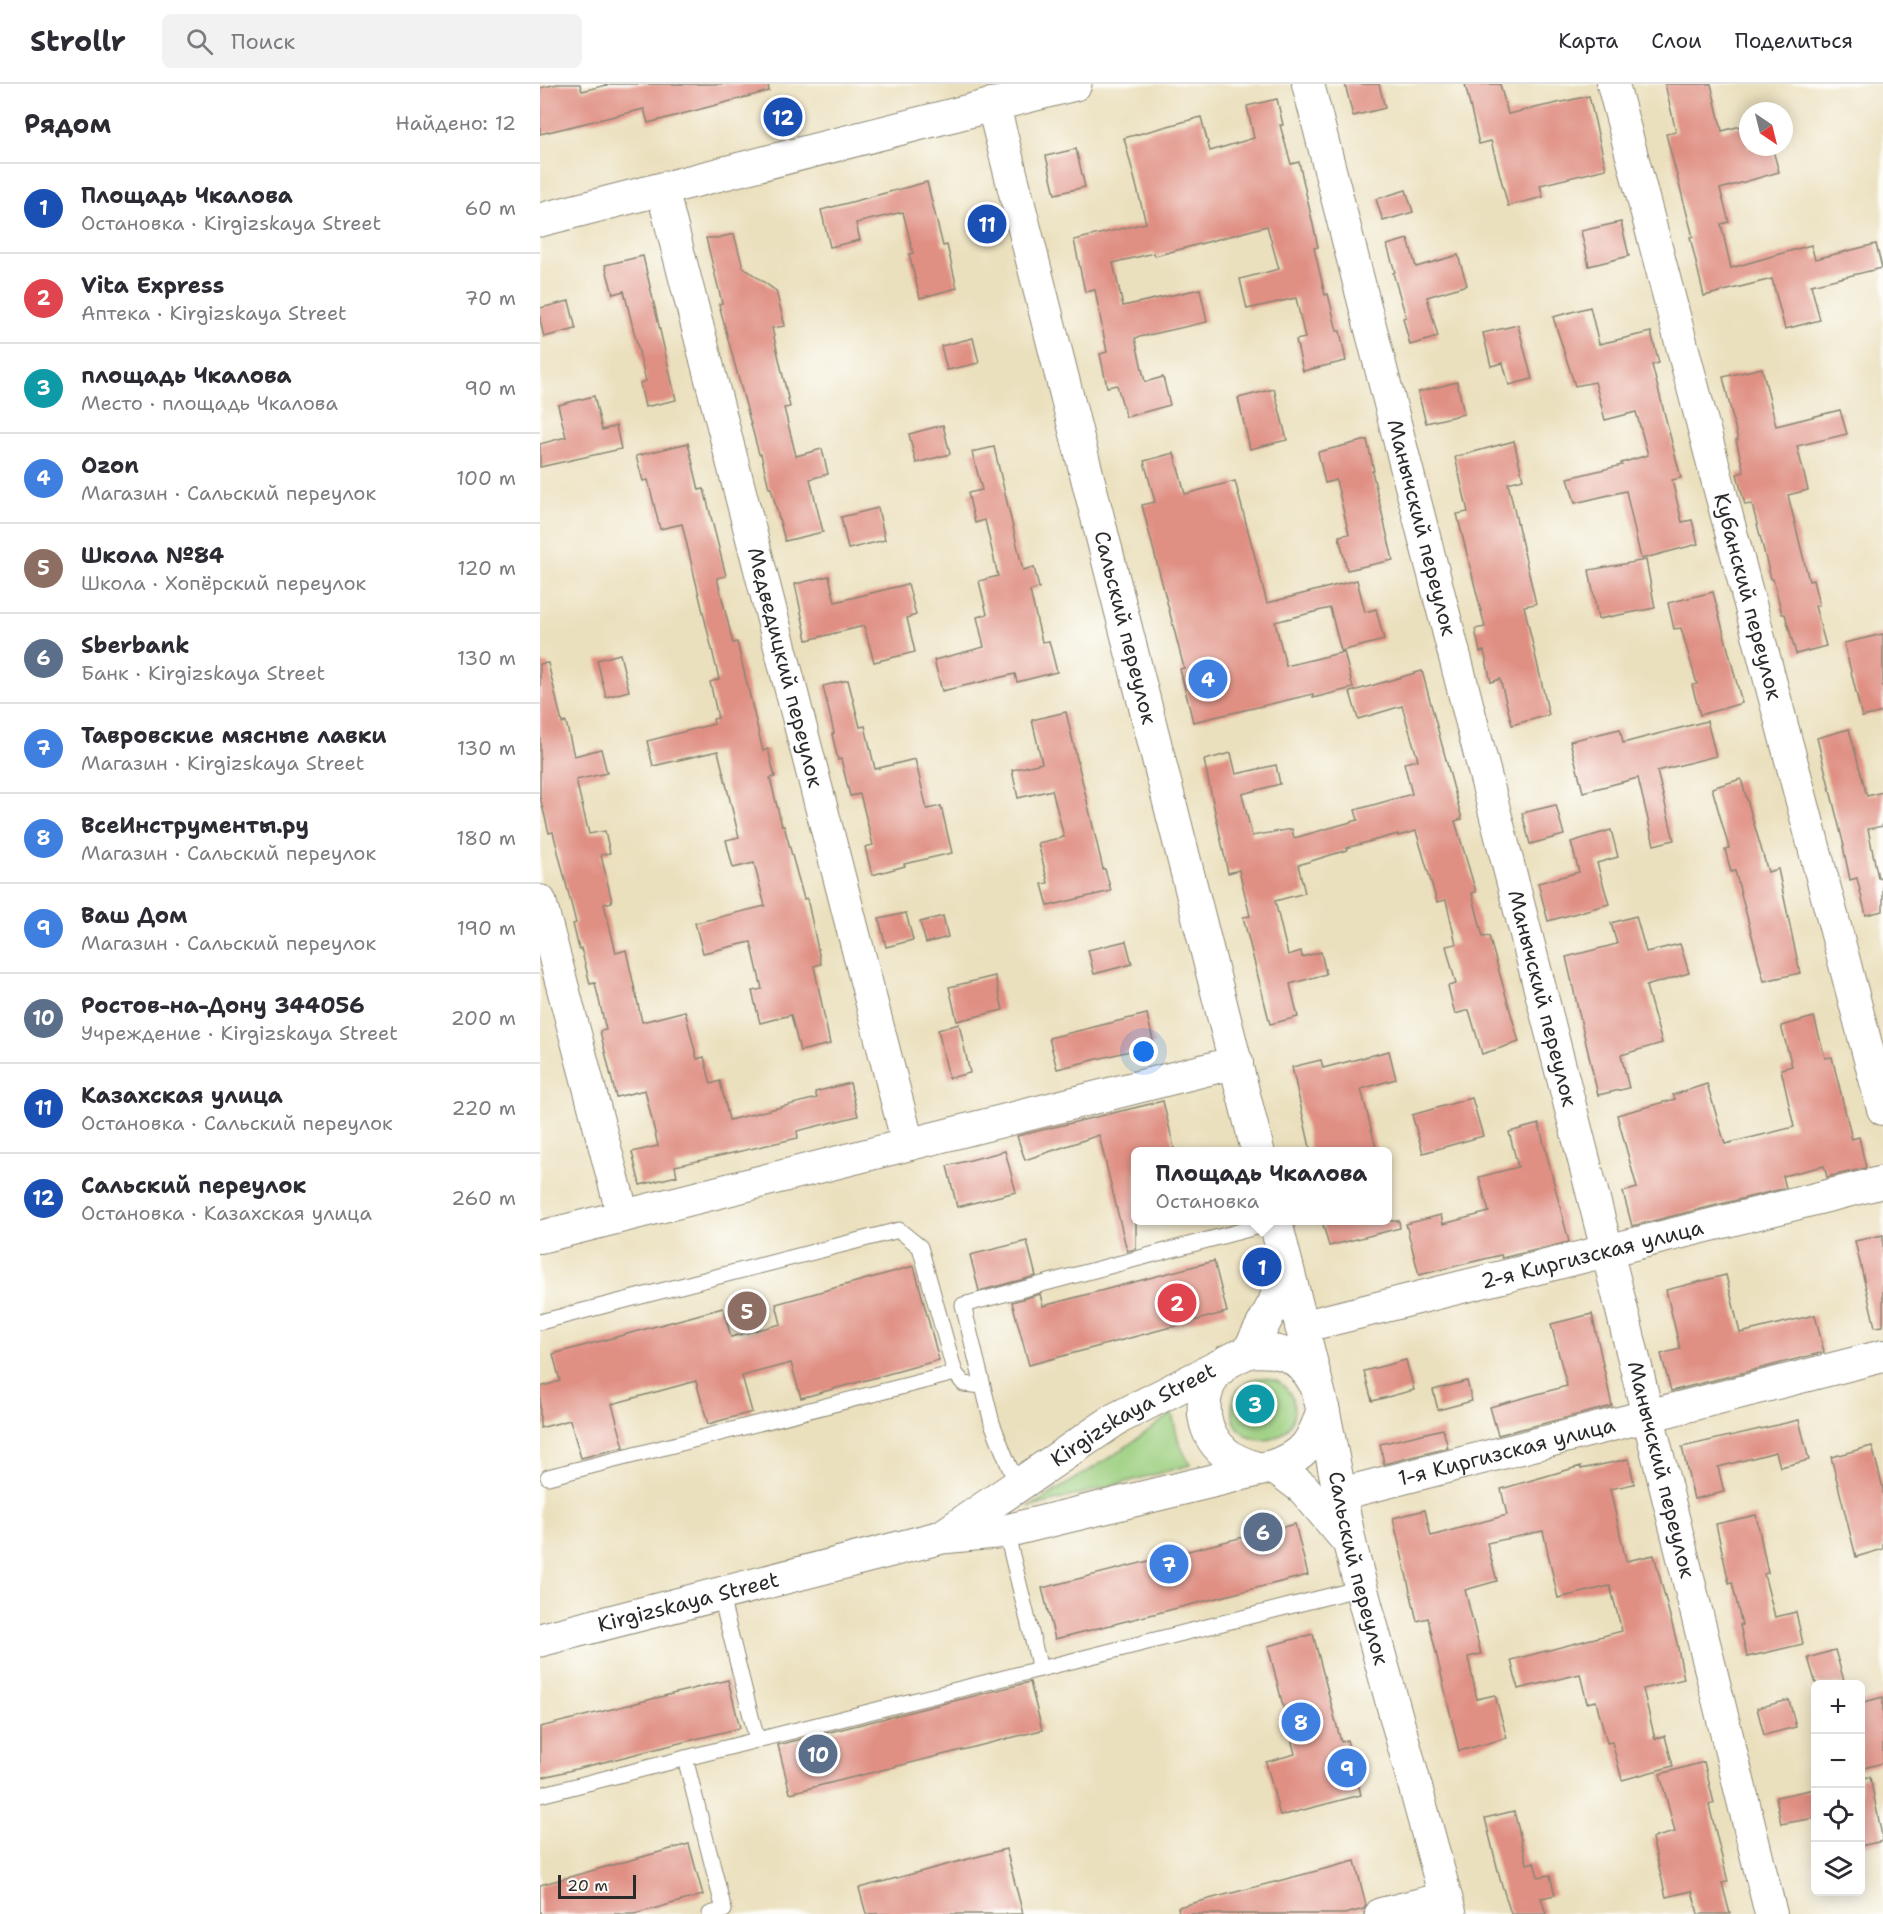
<!DOCTYPE html>
<html lang="ru">
<meta charset="utf-8">
<style>
body{margin:0;font-family:"Shantell Sans",sans-serif;background:#f2f2f3;color:#2b2b33}
.controls{position:absolute;right:18px;bottom:18px;display:grid;overflow:hidden;border-radius:9px;box-shadow:0 3px 15px #0003}
.controls button{width:54px;height:54px;display:grid;place-items:center;padding:0;border:0;border-bottom:2px solid #e1e1e2;background:#fff;color:#2b2b33;font:30px sans-serif}
.compass{position:absolute;left:1199px;top:18px;width:54px;height:54px;border-radius:50%;background:#fff;box-shadow:0 3px 15px #0003;rotate:145deg}
.scale{position:absolute;left:18px;bottom:15px;width:78px;box-sizing:border-box;padding-left:6px;border:3px solid #2b2b2b;border-top:0;font-size:16px;line-height:21px;white-space:nowrap;color:#2b2b2b;-webkit-text-stroke:4px #fdfcf7;paint-order:stroke}
.you{position:absolute;left:604px;top:968px;width:21px;height:21px;margin:-15px;border:4px solid #fff;border-radius:50%;background:#1a73e8;box-shadow:0 0 0 9px #1a73e833}
.badge{display:grid;place-items:center;width:39px;height:39px;border-radius:50%;background:#0f766e;color:#fff;font-size:20px;font-weight:700}
.pin{position:absolute;translate:-50% -50%;border:3px solid #fff;box-shadow:0 2px 6px #0006}
.popup{position:absolute;left:591px;top:1063px;width:261px;height:78px;box-sizing:border-box;display:grid;place-content:center;border-radius:9px;background:#fff;filter:drop-shadow(0 2px 4px #0005);font-size:20px;white-space:nowrap;color:#7c7c81}
.popup b{font-size:22px;color:#2b2b33}
.popup::after{content:'';position:absolute;left:50%;top:100%;margin-left:-12px;border:12px solid transparent;border-top-color:#fff}
.list{margin:0;padding:0;list-style:none}
h2{display:flex;justify-content:space-between;align-items:center;height:78px;margin:0;padding:0 24px;font-size:26px}
h2 small{font-size:20px;font-weight:400;color:#7c7c81}
.list li{display:grid;grid-template-columns:39px 1fr auto;gap:18px;align-items:center;box-sizing:border-box;height:90px;padding:0 24px;border-top:2px solid #e1e1e2}
.list b{display:block;font-size:22px;white-space:nowrap}
.list p{margin:0;font-size:20px;white-space:nowrap;color:#7c7c81}
.list em{font-size:20px;font-style:normal;color:#7c7c81}
.icon{flex:none;width:33px;height:33px;fill:none;stroke:currentColor;stroke-width:2;stroke-linecap:round;stroke-linejoin:round}
.map{position:relative;flex:none;width:1343px;height:1830px;overflow:hidden}
header{display:flex;align-items:center;gap:36px;box-sizing:border-box;height:84px;padding:0 30px;background:#fff;border-bottom:2px solid #e1e1e2}
header strong{font-size:28px}
nav{display:flex;gap:33px;margin-inline-start:auto;font-size:21px}
.search{width:420px;height:54px;background:#f2f2f3;display:flex;align-items:center;gap:15px;box-sizing:border-box;padding:0 21px;border-radius:9px;color:#7c7c81;font-size:22px}
main{display:flex}
aside{flex:1;background:#fff}
.map>svg:first-child{display:block}
.green{fill:#9ccf80;stroke:#647d56;stroke-width:1.5}
.building{fill:#e08f83}
.lines{fill:none;stroke-linecap:round;stroke-linejoin:round}
.service-casing{stroke:#8b8674;stroke-width:17}
.minor-casing{stroke:#8b8674;stroke-width:34}
.secondary-casing{stroke:#8b8674;stroke-width:35}
.service{stroke:#fff;stroke-width:15}
.minor{stroke:#fff;stroke-width:32}
.secondary{stroke:#fff;stroke-width:33}
.labels{text-anchor:middle;dominant-baseline:central;stroke-width:5;stroke-linejoin:round;paint-order:stroke}
.street-label{font-size:21px;fill:#2b2b2b;stroke:#fdfcf7}
</style>
<header>
<strong>Strollr</strong>
<div class="search"><svg class="icon" aria-label="search" viewBox="0 0 24 24"><circle cx="10" cy="10" r="6"/><path d="M15 15l6 6"/></svg>Поиск</div>
<nav><a>Карта</a><a>Слои</a><a>Поделиться</a></nav>
</header>
<main>
<aside>
<h2>Рядом<small>Найдено: 12</small></h2>
<ul class="list">
<li><span class="badge" style="background:#1a4fb4">1</span><div><b>Площадь Чкалова</b><p>Остановка · Kirgizskaya Street</p></div><em>60 m</em></li>
<li><span class="badge" style="background:#e0444e">2</span><div><b>Vita Express</b><p>Аптека · Kirgizskaya Street</p></div><em>70 m</em></li>
<li><span class="badge" style="background:#0f9aa8">3</span><div><b>площадь Чкалова</b><p>Место · площадь Чкалова</p></div><em>90 m</em></li>
<li><span class="badge" style="background:#3f7fe0">4</span><div><b>Ozon</b><p>Магазин · Сальский переулок</p></div><em>100 m</em></li>
<li><span class="badge" style="background:#8d6e63">5</span><div><b>Школа №84</b><p>Школа · Хопёрский переулок</p></div><em>120 m</em></li>
<li><span class="badge" style="background:#5c6f8a">6</span><div><b>Sberbank</b><p>Банк · Kirgizskaya Street</p></div><em>130 m</em></li>
<li><span class="badge" style="background:#3f7fe0">7</span><div><b>Тавровские мясные лавки</b><p>Магазин · Kirgizskaya Street</p></div><em>130 m</em></li>
<li><span class="badge" style="background:#3f7fe0">8</span><div><b>ВсеИнструменты.ру</b><p>Магазин · Сальский переулок</p></div><em>180 m</em></li>
<li><span class="badge" style="background:#3f7fe0">9</span><div><b>Ваш Дом</b><p>Магазин · Сальский переулок</p></div><em>190 m</em></li>
<li><span class="badge" style="background:#5c6f8a">10</span><div><b>Ростов-на-Дону 344056</b><p>Учреждение · Kirgizskaya Street</p></div><em>200 m</em></li>
<li><span class="badge" style="background:#1a4fb4">11</span><div><b>Казахская улица</b><p>Остановка · Сальский переулок</p></div><em>220 m</em></li>
<li><span class="badge" style="background:#1a4fb4">12</span><div><b>Сальский переулок</b><p>Остановка · Казахская улица</p></div><em>260 m</em></li>
</ul>
</aside>
<div class="map">
<svg width="1343" height="1830" viewBox="0 0 1343 1830">
<rect width="100%" height="100%" fill="#fdfcf7"/>
<filter id="ink" filterUnits="userSpaceOnUse"><feTurbulence type="fractalNoise" baseFrequency=".0167" numOctaves="2"/><feDisplacementMap in="SourceGraphic" scale="12" xChannelSelector="R" yChannelSelector="G"/><feConvolveMatrix kernelMatrix="1 2 1 2 8 2 1 2 1" color-interpolation-filters="sRGB"/></filter>
<filter id="wash" filterUnits="userSpaceOnUse"><feTurbulence type="fractalNoise" baseFrequency=".008" numOctaves="4" result="noise"/><feDisplacementMap in="SourceGraphic" scale="24" xChannelSelector="R" yChannelSelector="G"/><feGaussianBlur stdDeviation="1.35" result="paint"/><feColorMatrix in="noise" values="0 0 0 0 0 0 0 0 0 0 0 0 0 0 0 0 0 1.4 0 .05"/><feComposite in="paint" operator="in"/></filter>
<g filter="url(#wash)">
<rect width="100%" height="100%" fill="#ebe0be"/>
<g class="green">
<circle cx="723" cy="1325" r="31"/>
<path d="M632,1330L639,1359L650,1381L488,1424L574,1371Z"/>
</g>
<g id="blocks">
<g class="building">
<path d="M17,0H40L42,7L71,0H228L229,7L108,39L104,25L0,50V4Z"/>
<path d="M805,0H839L845,24L813,32Z"/>
<path d="M925,0H960L968,30L1049,12L1066,85L1000,101L1003,113L968,122L951,57L939,60Z"/>
<path d="M1125,0H1171L1182,47L1208,40V63H1232L1239,88L1180,105L1189,138L1181,140L1191,184L1271,161L1275,175L1336,160L1342,184L1271,201L1280,236L1245,245L1232,195L1164,212L1150,153H1153L1126,50L1136,48Z"/>
<path d="M737,15L743,41H740L751,80L759,78L778,163L774,164L785,211L788,210L797,247H800L806,277L763,287L756,256L765,254L756,214L707,225L700,195L739,185L727,142L615,172L614,169L573,179L583,222L660,205L667,238L595,254L605,298L623,293L630,321L586,333L577,301L567,303L560,270L567,268L555,206L545,208L534,156L606,139L584,54L661,33L670,67L714,54L707,22Z"/>
<path d="M536,65L545,103L515,110L506,72Z"/>
<path d="M387,98L403,162L407,161L417,204L380,214L369,170L373,169L363,128L316,139L320,156L290,163L281,126Z"/>
<path d="M866,106L873,128L843,137L836,115Z"/>
<path d="M1081,138L1089,172L1049,182L1041,147Z"/>
<path d="M194,150L203,183L236,207L245,242L232,244L250,323L244,324L256,372L282,365L288,390L270,395L283,448L245,457L231,404H229L221,370H219L188,255L179,220L182,219L166,154H177Z"/>
<path d="M868,155L876,183L918,171L927,201L887,213L898,253L870,261L863,234L866,233L853,189L855,188L847,161Z"/>
<path d="M103,172L136,316L105,323L100,299L106,297L84,207L73,210L65,181Z"/>
<path d="M29,217L36,245L4,253L0,236V224Z"/>
<path d="M1050,223L1059,260L1111,248L1119,279L1112,281L1141,394L1132,396L1142,438L1152,436L1158,460L1101,475L1086,407L1035,419L1028,394L1082,381L1081,379L1108,371L1096,328L1065,336L1055,298L1035,302L1013,233Z"/>
<path d="M978,241L992,295L969,301L963,279L951,282L943,249Z"/>
<path d="M433,254L439,279L407,286L401,262Z"/>
<path d="M1222,284L1236,342L1300,326L1307,350L1257,362L1268,406L1248,411L1269,497L1273,496L1279,521L1275,522L1286,562L1256,570L1245,530H1242L1233,495H1231L1212,420L1205,421L1197,390L1204,388L1196,356H1198L1183,293Z"/>
<path d="M917,298L924,330L886,339L878,308Z"/>
<path d="M734,305L747,356L710,365L698,314Z"/>
<path d="M54,312L62,346L76,342L81,365L0,383V360L26,353L18,321Z"/>
<path d="M403,341L410,370L376,379L369,350Z"/>
<path d="M827,356L834,387H832L853,476L807,486L799,452L809,450L796,396L785,399L778,368Z"/>
<path d="M974,357L983,395L968,399L996,520L984,522L1009,631L972,641L960,595L951,598L944,567L940,568L935,545L945,543L917,430L928,428L915,373Z"/>
<path d="M148,359L159,406L164,405L186,492L177,494L193,559L197,558L223,667L228,665L235,693L230,694L242,742H244L264,815L267,814L281,880L274,882L290,960L260,967L251,931L220,939L212,907L222,905L211,858L163,869L155,839L225,822L214,779L193,784L186,756L199,753L178,667L113,682L107,657L174,640L173,635L178,634L170,598L179,595L142,440L120,445L108,396L103,397L96,372Z"/>
<path d="M454,363L483,486L494,483L499,504L490,507L502,558L509,557L517,588L477,598L475,590L402,607L394,576L444,563L437,533L447,530L439,497L458,492L445,436L435,439L428,409L442,406L432,368Z"/>
<path d="M634,369L645,410L695,397L727,519L817,496L825,528L836,525L844,556L801,567L790,524L735,538L746,582L804,568L813,604L773,614V610L653,638L640,585L644,584L602,421L615,418L604,377Z"/>
<path d="M338,424L345,456L308,465L301,433Z"/>
<path d="M1106,476L1115,524L1058,535L1049,486Z"/>
<path d="M289,492L295,518L368,500L376,531L367,534L375,568L334,578L324,542L267,556L255,500Z"/>
<path d="M1173,508L1202,619L1160,631L1152,601L1157,600L1141,544L1134,545L1128,519Z"/>
<path d="M1343,550V628L1322,633L1304,559Z"/>
<path d="M80,570L89,607L66,613L57,576Z"/>
<path d="M8,579L22,639L26,638L34,672L61,665L67,689L36,696L49,750L65,747L70,769L61,771L72,818L64,820L76,869L86,866L102,938L145,927L157,975L164,973L171,1000L180,997L189,1036L277,1014L275,1008L310,999L318,1032L257,1047L258,1054L135,1082L137,1092L100,1101L92,1068L118,1062L105,1006L76,1013L60,947L66,946L55,899L50,900L41,864L39,865L33,840L36,839L13,748L9,749L0,713V580Z"/>
<path d="M882,587L922,735L915,737L936,808L932,809L943,853L949,852L979,958L942,970L929,926L915,930L908,902L916,900L906,862L916,860L906,816L897,818L876,747L858,752V750L806,764L807,766L758,781L765,809L735,817L748,871L761,867L762,873L781,868L786,890L750,900L758,933L730,940L703,833L710,832L699,786L688,789L664,676L691,669L696,690L736,681L740,700L702,710L712,752L752,745L754,754L818,736L815,726L872,710L864,679L878,676L862,622L818,635L810,608Z"/>
<path d="M308,596L320,643L325,642L335,685L375,675L387,725L401,722L412,769L364,780L365,782L332,791L325,763L333,761L320,710L310,712L301,675L298,676L292,650L294,649L283,602Z"/>
<path d="M526,628L563,785H565L571,807L508,822L502,800L508,799L498,759L524,753L512,706L478,714L472,686L502,679L492,636Z"/>
<path d="M1167,637L1176,672L1117,687L1134,756L1114,761L1098,694L1043,708L1030,657L1080,645L1083,659Z"/>
<path d="M1309,645L1327,712L1343,708V742L1328,745L1338,794L1343,792V827L1326,831L1317,794L1310,796L1303,762H1304L1277,654Z"/>
<path d="M1201,695L1228,788L1238,785L1260,889L1224,897L1195,787L1191,788L1185,765L1189,764L1172,704Z"/>
<path d="M1016,721L1024,751L990,760L982,729Z"/>
<path d="M1071,746L1078,773L1057,779L1069,820L1008,837L998,799L1039,788L1031,758Z"/>
<path d="M366,829L373,856L346,863L339,835Z"/>
<path d="M403,832L408,853L386,859L380,838Z"/>
<path d="M1096,832L1106,868L1140,860L1149,889L1106,902L1122,959L1081,971L1089,1004L1058,1011L1026,873L1077,860L1071,839Z"/>
<path d="M586,857L592,880L554,890L548,866Z"/>
<path d="M455,892L463,926L417,937L409,903Z"/>
<path d="M607,930L614,961L517,985L509,954Z"/>
<path d="M1274,933L1285,974L1292,973L1312,1055L1319,1053L1326,1084L1287,1093L1284,1082L1243,1092L1246,1104L1092,1142L1083,1108L1097,1104L1077,1031L1135,1015L1133,1011L1167,1000L1185,1060L1254,1043L1241,985L1252,982L1241,942Z"/>
<path d="M419,940L430,989L409,994L398,946Z"/>
<path d="M849,967L856,995L821,1005L837,1068H771L752,983L781,976L783,984Z"/>
<path d="M932,1014L943,1052L883,1069L872,1031Z"/>
<path d="M623,1017L635,1068H596V1165L587,1167L559,1051L485,1076L477,1052Z"/>
<path d="M999,1040L1029,1158L962,1174L961,1171L879,1191L866,1140L901,1131L903,1140L949,1128L939,1093L978,1083L969,1048Z"/>
<path d="M465,1067L476,1108L417,1123L407,1082Z"/>
<path d="M782,1137H859L860,1144L789,1162Z"/>
<path d="M1343,1151V1242L1335,1243L1315,1157Z"/>
<path d="M487,1157L496,1192L439,1207L430,1171Z"/>
<path d="M674,1177L687,1228L489,1281L472,1218L500,1210L503,1222Z"/>
<path d="M374,1182L399,1276L261,1314L251,1279L202,1292L212,1328L168,1340L156,1297L72,1320L84,1363L41,1374L30,1336L0,1344V1303L20,1297L13,1270L183,1224L191,1253L241,1240L236,1220Z"/>
<path d="M1186,1191L1200,1249L1275,1231L1284,1268L1131,1307L1121,1270L1140,1265L1126,1206Z"/>
<path d="M1052,1230L1072,1322L958,1351L950,1323L1027,1302L1011,1240Z"/>
<path d="M866,1276L874,1306L832,1317L824,1287Z"/>
<path d="M927,1297L932,1317L898,1326L893,1306Z"/>
<path d="M1259,1336L1269,1376L1240,1383L1236,1368L1178,1383L1184,1408L1154,1415L1142,1363Z"/>
<path d="M903,1345L908,1364L844,1380L840,1360Z"/>
<path d="M1332,1362L1343,1404V1465L1316,1473L1291,1373Z"/>
<path d="M1089,1375L1094,1400L1070,1405L1086,1477L1114,1471L1137,1559L1144,1595L1103,1605L1115,1655L1125,1652L1133,1682L1082,1696L1072,1658L1067,1659L1056,1617L1047,1619L1040,1590L978,1605L971,1576L1082,1547L1070,1502L1018,1514L1003,1447L947,1459L957,1497L925,1506L941,1570L928,1573L937,1615L955,1611L967,1654L919,1667L888,1534L877,1537L853,1434L885,1426L891,1452L967,1431L961,1405L1041,1382V1385Z"/>
<path d="M1216,1431L1228,1489L1224,1490L1235,1533L1256,1528L1263,1560L1207,1573L1200,1541H1202L1192,1498L1189,1499L1176,1440Z"/>
<path d="M755,1440L768,1491L515,1555L502,1504Z"/>
<path d="M773,1550L801,1658L807,1656L821,1711L740,1732L726,1678L755,1670L728,1562Z"/>
<path d="M1295,1566L1305,1600H1276L1268,1574Z"/>
<path d="M188,1596L200,1644L0,1694V1643Z"/>
<path d="M490,1598L502,1646L250,1709L238,1661Z"/>
<path d="M1343,1613V1679L1320,1685V1619Z"/>
<path d="M1249,1616L1256,1643L1224,1651L1217,1624Z"/>
<path d="M1164,1678L1174,1719L1169,1721L1188,1798L1182,1799L1190,1830H1158L1152,1807L1126,1813L1112,1754L1135,1748L1120,1690Z"/>
<path d="M1330,1693L1343,1757L1320,1762V1694Z"/>
<path d="M1275,1705V1734L1241,1740L1236,1713Z"/>
<path d="M974,1727L987,1780L994,1778L998,1793L1010,1791L1015,1811L1001,1814L1006,1830H971L960,1795L945,1734Z"/>
<path d="M149,1760L163,1811L95,1830H0V1801Z"/>
<path d="M466,1765L483,1830H326L319,1804Z"/>
<path d="M815,1777L826,1821L824,1825L805,1830H639L638,1823Z"/>
</g>
</g>
</g>
<g filter="url(#ink)">
<use href="#blocks" fill-opacity="0" stroke="#8b8674" stroke-width="1.5"/>
<g class="lines">
<defs>
<g id="service">
<path d="M0,1238L359,1146L380,1163L415,1289"/>
<path d="M8,1393L415,1289L424,1300L443,1302"/>
<path d="M477,1402L452,1339L423,1221L735,1138"/>
<path d="M180,1509L217,1656L500,1585L466,1447"/>
<path d="M500,1585L821,1504"/>
<path d="M145,1674L184,1826L170,1830"/>
<path d="M0,1711L217,1656"/>
</g>
<g id="minor">
<path id="s1" d="M768,0L1067,1166L1231,1830"/>
<path id="s2" d="M1073,0L1343,1025"/>
<path id="s3" d="M122,105L368,1060"/>
<path d="M0,817L83,1132"/>
<path d="M0,1153L697,978"/>
<path id="s4" d="M761,1243L1343,1098"/>
<path id="s5" d="M800,1410L1343,1272"/>
<path d="M841,1830L906,1814"/>
</g>
<g id="secondary">
<path id="s6" d="M453,20L718,1068"/>
<path d="M0,136L535,0"/>
<path id="s7" d="M735,1136L783,1326L810,1461L821,1504L910,1830"/>
<path d="M709,1267C740,1265 759,1270 775,1299"/>
<path d="M688,1277C683,1282 676,1288 672,1294C658,1319 663,1349 684,1368C693,1377 706,1381 718,1385"/>
<path d="M734,1382L763,1404L808,1457"/>
<path id="s8" d="M403,1452L576,1335L709,1267L735,1218L746,1181"/>
<path id="s9" d="M0,1556L402,1453L466,1447L734,1382C765,1372 774,1356 783,1326"/>
</g>
</defs>
<use href="#service" class="service-casing"/>
<use href="#minor" class="minor-casing"/>
<use href="#secondary" class="secondary-casing"/>
<use href="#service" class="service"/>
<use href="#minor" class="minor"/>
<use href="#secondary" class="secondary"/>
</g>
</g>
<g class="labels">
<g class="street-label">
<text stroke="none"><textPath href="#s1" startOffset="458">Манычский переулок</textPath></text>
<text stroke="none"><textPath href="#s2" startOffset="530">Кубанский переулок</textPath></text>
<text stroke="none"><textPath href="#s6" startOffset="540">Сальский переулок</textPath></text>
<text stroke="none"><textPath href="#s3" startOffset="494">Медведицкий переулок</textPath></text>
<text stroke="none"><textPath href="#s1" startOffset="944">Манычский переулок</textPath></text>
<text stroke="none"><textPath href="#s4" startOffset="300">2-я Киргизская улица</textPath></text>
<text stroke="none"><textPath href="#s8" startOffset="226">Kirgizskaya Street</textPath></text>
<text stroke="none"><textPath href="#s5" startOffset="172">1-я Киргизская улица</textPath></text>
<text stroke="none"><textPath href="#s1" startOffset="1430">Манычский переулок</textPath></text>
<text stroke="none"><textPath href="#s7" startOffset="358">Сальский переулок</textPath></text>
<text stroke="none"><textPath href="#s9" startOffset="153">Kirgizskaya Street</textPath></text>
</g>
</g>
</svg>
<div class="controls">
<button>+</button>
<button>−</button>
<button><svg class="icon" aria-label="locate" viewBox="0 0 24 24"><circle cx="12" cy="12" r="6"/><path d="M12 2v4M12 18v4M2 12h4M18 12h4"/></svg></button>
<button><svg class="icon" aria-label="layers" viewBox="0 0 24 24"><path d="M12 4l9 5-9 5-9-5zM3 14l9 5 9-5"/></svg></button>
</div>
<svg class="compass" viewBox="-18 -18 36 36"><path d="M0-13l5 13h-10z" fill="#e53935"/><path d="M0 13l5-13h-10z" fill="#7c7c81"/></svg>
<div class="scale">20 m</div>
<div class="you"></div>
<div class="pin badge" style="left:722px;top:1183px;background:#1a4fb4">1</div>
<div class="popup"><b>Площадь Чкалова</b>Остановка</div>
<div class="pin badge" style="left:637px;top:1219px;background:#e0444e">2</div>
<div class="pin badge" style="left:715px;top:1320px;background:#0f9aa8">3</div>
<div class="pin badge" style="left:668px;top:595px;background:#3f7fe0">4</div>
<div class="pin badge" style="left:207px;top:1227px;background:#8d6e63">5</div>
<div class="pin badge" style="left:723px;top:1448px;background:#5c6f8a">6</div>
<div class="pin badge" style="left:629px;top:1480px;background:#3f7fe0">7</div>
<div class="pin badge" style="left:761px;top:1638px;background:#3f7fe0">8</div>
<div class="pin badge" style="left:807px;top:1684px;background:#3f7fe0">9</div>
<div class="pin badge" style="left:278px;top:1670px;background:#5c6f8a">10</div>
<div class="pin badge" style="left:447px;top:140px;background:#1a4fb4">11</div>
<div class="pin badge" style="left:243px;top:33px;background:#1a4fb4">12</div>
</div>
</main>
